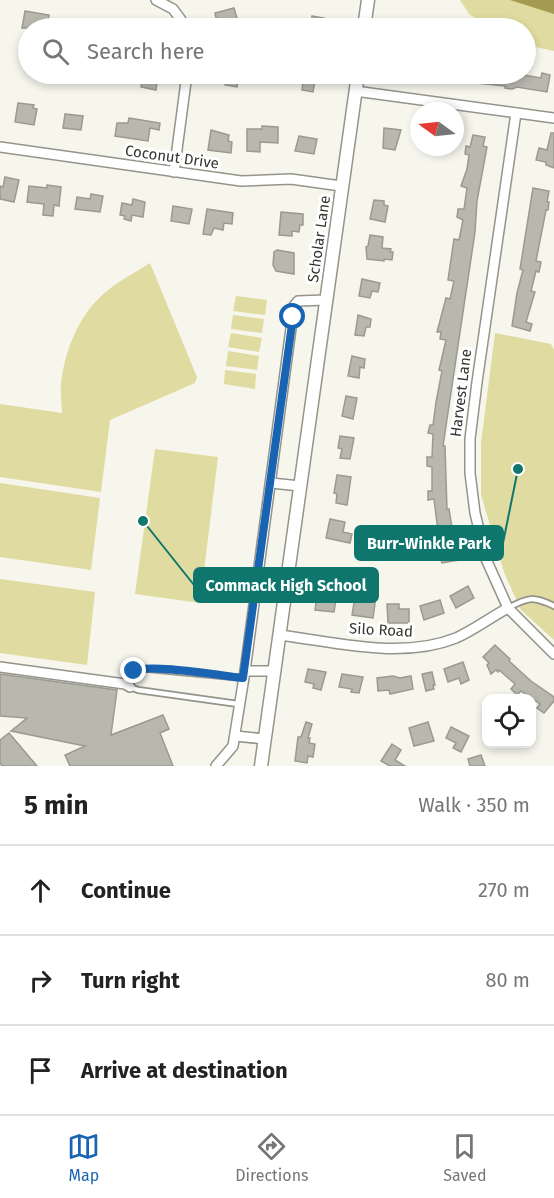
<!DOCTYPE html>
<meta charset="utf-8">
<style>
body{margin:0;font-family:"Fira Sans",sans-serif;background:#f2f2f2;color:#222}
.controls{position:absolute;right:18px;bottom:18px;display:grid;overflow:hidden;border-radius:12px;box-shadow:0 3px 9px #0003}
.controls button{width:54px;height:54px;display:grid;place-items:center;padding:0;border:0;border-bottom:2px solid #e0e0e0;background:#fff;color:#222;font:30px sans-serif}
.compass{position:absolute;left:410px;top:102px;width:54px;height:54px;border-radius:50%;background:#fff;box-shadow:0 3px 9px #0003;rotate:285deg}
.stop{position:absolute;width:18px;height:18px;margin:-14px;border:4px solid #1864b3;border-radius:50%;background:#fff}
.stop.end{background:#1864b3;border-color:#fff;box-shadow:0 2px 6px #0008}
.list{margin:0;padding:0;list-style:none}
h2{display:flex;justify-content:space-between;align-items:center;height:78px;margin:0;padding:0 24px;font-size:26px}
h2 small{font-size:20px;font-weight:400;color:#767676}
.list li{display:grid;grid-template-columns:39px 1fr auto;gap:18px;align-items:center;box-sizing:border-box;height:90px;padding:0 24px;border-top:2px solid #e0e0e0}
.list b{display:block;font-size:22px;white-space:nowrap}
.list em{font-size:20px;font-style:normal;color:#767676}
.icon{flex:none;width:33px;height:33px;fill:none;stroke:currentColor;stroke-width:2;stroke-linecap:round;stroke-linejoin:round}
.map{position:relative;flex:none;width:554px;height:766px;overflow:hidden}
.search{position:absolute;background:#fff;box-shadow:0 3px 9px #0003;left:18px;right:18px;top:18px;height:66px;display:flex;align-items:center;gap:15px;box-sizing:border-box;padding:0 21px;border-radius:33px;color:#767676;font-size:22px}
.sheet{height:348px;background:#fff}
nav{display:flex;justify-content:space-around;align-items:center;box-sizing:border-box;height:84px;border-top:2px solid #e0e0e0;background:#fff;font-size:16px;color:#767676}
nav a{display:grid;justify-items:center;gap:3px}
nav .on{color:#1864b3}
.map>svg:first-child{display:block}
.green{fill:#e0dba0}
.water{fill:#a39c50}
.building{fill:#b9b8af;stroke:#9a9a91;stroke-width:1.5}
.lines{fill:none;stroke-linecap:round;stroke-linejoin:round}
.service-casing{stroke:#94948b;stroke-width:8}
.minor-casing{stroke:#94948b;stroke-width:12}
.tertiary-casing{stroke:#94948b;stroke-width:15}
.service{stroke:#fff;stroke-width:4.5}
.minor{stroke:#fff;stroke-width:9}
.tertiary{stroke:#fff;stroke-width:12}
.route{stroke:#1864b3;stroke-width:8}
.labels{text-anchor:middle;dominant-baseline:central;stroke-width:6;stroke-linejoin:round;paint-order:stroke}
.street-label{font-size:15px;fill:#353532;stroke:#fff}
.leader{fill:none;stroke:#0f766e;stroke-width:2}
.callout-dot{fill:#0f766e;stroke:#fff;stroke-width:2}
.callout{fill:#0f766e;stroke:#0f766e;stroke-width:2}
.callout-label{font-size:16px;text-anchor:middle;font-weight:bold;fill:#fff}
</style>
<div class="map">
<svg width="554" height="766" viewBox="0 0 554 766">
<rect width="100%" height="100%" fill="#f7f6ed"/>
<g class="green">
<path d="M460,0H554V51L526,45V28H491L469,14Z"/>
<path d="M150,263L197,377L195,383L110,420L101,492L0,477V404L62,413C62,404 60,394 61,385C64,351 80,312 107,291C120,280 136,272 150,263Z"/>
<path d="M236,296L267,300L265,315L233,311Z"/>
<path d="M233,315L264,319L262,333L231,329Z"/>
<path d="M231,333L262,338L259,352L228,347Z"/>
<path d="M495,333L551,344L554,350V640L521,610L505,575L481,495V443Z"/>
<path d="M228,351L259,356L257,370L226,366Z"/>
<path d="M225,370L256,374L255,389L224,384Z"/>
<path d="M155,449L218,457L200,603L135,594Z"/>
<path d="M0,483L100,498L91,570L0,557Z"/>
<path d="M0,579L95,592L87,665L0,653Z"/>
</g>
<path class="water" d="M510,0H554V14Z"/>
<g class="building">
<path d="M234,8L240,28H228L227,24L218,27L215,13Z"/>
<path d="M25,11L49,15L47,28H22Z"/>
<path d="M312,16L324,18L323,28H311Z"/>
<path d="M78,19L116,24L115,28H77Z"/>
<path d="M542,73L550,75L547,92L517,87L512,89L505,88V86L468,82L469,74H518L541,78Z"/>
<path d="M139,74H158L156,90L141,87L142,81L137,80Z"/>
<path d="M227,74H239L237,87L225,85Z"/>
<path d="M304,74H316L313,92L302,90Z"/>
<path d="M18,103L34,105L33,108L37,109L34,125L15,122Z"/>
<path d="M65,114L83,116L81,130L63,128Z"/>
<path d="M129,118L160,123L159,130L150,128L148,141L115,136L117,123H128Z"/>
<path d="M262,126L278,127V143L260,142V152L247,151V129H262Z"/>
<path d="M384,128L401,130L395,150L383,148Z"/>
<path d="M211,130L229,135L228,141L232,142L231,153L208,150Z"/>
<path d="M551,133H554V168L546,165V162L536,160L539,148L547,150Z"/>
<path d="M473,135L485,137L483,146L487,147L477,201L475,232L443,446H445L447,509H449L454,540L460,560L442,563L440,555L445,554L438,531L434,499L428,500V491H432V467L427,466V457H432L433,434L428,433L430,425H433L436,402L442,371L439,370L446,340L440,339L441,332H437L446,298L450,299L454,281L448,280L454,239L459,240L463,220L457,217L458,209H464L467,188L461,186L467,169L469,155L465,154L466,146L470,147Z"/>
<path d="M299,136L317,139L314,154L295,151Z"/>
<path d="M5,177L19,180L14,202L0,199V186L3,187Z"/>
<path d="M47,185L61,187L59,206L54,205L53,216L43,215L44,204L27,202L29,186L47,188Z"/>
<path d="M533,188L549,191L547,202H549L548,210H546L536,261L541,262L539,272L536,271L531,291L535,292L526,322L532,324L530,331L512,326L517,293L523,270L520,269Z"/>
<path d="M91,194L103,196L100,212L75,209L77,197L90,199Z"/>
<path d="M133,199L145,202L143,217L132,215L131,221L124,219L125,216L120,215L122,203L132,205Z"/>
<path d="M374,200L384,201V205L388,206L385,222L370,219Z"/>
<path d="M173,206L192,209L189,224L171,221Z"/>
<path d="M207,209L233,213L232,224L224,223L223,230L214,228L211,235L203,234Z"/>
<path d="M281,212L303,214V225H300L299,232L292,231V236L279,235Z"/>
<path d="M370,235L383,237L382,248L391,249L390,252H393L392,260L384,259V261L367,259L366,247L368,246Z"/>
<path d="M277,250L294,253V274L276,271L273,265L274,252Z"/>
<path d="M362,279L380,283L378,292L372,291L370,298L359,296Z"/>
<path d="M358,315L371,319L370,327H366L364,336L355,335Z"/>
<path d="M352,356L365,359L364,368L360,367L359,378L348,376Z"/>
<path d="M346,396L357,398L353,419L342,416Z"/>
<path d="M340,436L354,438L350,459L340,458L342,449L338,448Z"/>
<path d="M337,475L351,477L347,505L336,503L337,494L334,493Z"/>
<path d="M330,519L345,522L343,532L352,534L350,543L326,538Z"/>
<path d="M468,586L474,598L456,608L450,596Z"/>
<path d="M366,595L376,596L373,618L352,615L355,597L365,599Z"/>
<path d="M317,596L336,599L334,612L315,610Z"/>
<path d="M440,600L444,613L424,620L420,606Z"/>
<path d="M387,604H399V609H409V623H388Z"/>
<path d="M495,645L510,659L509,661L531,681L554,697V701L544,713L537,708L540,704L521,691L517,695L511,689L515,684L499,670L498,672L496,670L491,674L487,665L489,663L483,657Z"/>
<path d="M463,662L469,680L461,684L459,678L448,682L444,669Z"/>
<path d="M308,669L326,672L321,690L313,688L314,684L305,682Z"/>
<path d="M432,672L435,685H433L434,689L426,691L422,674Z"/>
<path d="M0,674L117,690L111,735L163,715L169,729L160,733L173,766H70L65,755L85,746L11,731L27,718L0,716Z"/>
<path d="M342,674L363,677L359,693L351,692L352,689L339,687Z"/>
<path d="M393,676L400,678L411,676L413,689L390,694L389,690L378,691L377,678Z"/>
<path d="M306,722L312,724L308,738H310L309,743L315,744L313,757L308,756L307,763L295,761L298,737H301Z"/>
<path d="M428,722L434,741L414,746L409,728Z"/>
<path d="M451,727L469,736L461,752L453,748L456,743L446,738Z"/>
<path d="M9,733L37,766H2L0,763V740Z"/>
<path d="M392,744L401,750L395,760L405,766H390L381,761Z"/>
<path d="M481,755L485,766H470L468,759Z"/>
</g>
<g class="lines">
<defs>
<g id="service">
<path d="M508,608C529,597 533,596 554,606"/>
<path d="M238,704L138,690L130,687L131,676L138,668L243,678"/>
</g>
<g id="minor">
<path d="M156,0L173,9L187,28"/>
<path d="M355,91L554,118"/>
<path d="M516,113L477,382L470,439V473L475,513L486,559L508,608L554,654"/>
<path d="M0,147L241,181L291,179L341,186"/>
<path d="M174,172L187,74"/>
<path d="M271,483L300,486"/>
<path d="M279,635C336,642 401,660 456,638C474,630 491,617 508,608"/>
<path d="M0,667L125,684L130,687"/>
<path d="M245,671H274"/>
<path d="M235,736L265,739"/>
<path d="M216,766L233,746L245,671L294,306L298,301L325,300"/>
</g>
<g id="tertiary">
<path d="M364,28L368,0"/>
<path d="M261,766L358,74"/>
</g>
</defs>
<use href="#service" class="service-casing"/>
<use href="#minor" class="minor-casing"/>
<use href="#tertiary" class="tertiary-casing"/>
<use href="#service" class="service"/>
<use href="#minor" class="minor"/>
<use href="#tertiary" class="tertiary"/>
</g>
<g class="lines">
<path class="route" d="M134,671C147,663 223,676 243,678L293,317"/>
</g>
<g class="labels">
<g class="street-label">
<text transform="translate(172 157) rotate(8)">Coconut Drive</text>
<text transform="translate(319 239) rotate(-82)">Scholar Lane</text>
<text transform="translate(461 393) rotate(-83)">Harvest Lane</text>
<text transform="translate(381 630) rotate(3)">Silo Road</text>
</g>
</g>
<path class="leader" d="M518 469L503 543M143 521L194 585"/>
<g class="callout-dot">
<circle cx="518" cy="469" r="6"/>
<circle cx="143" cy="521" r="6"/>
</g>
<g class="callout">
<rect x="355" y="526" width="148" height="34" rx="6"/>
<rect x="194" y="568" width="184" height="34" rx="6"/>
</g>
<g class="callout-label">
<text x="429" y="549">Burr-Winkle Park</text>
<text x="286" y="591">Commack High School</text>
</g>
</svg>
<div class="controls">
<button><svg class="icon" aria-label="locate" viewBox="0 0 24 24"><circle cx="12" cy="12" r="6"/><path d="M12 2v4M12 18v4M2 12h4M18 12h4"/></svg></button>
</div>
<svg class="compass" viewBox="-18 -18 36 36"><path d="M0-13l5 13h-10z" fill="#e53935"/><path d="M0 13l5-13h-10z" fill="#767676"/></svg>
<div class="stop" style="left:293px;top:317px"></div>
<div class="stop end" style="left:134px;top:671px"></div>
<div class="search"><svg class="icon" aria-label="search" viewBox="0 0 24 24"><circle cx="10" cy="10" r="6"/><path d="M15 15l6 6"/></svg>Search here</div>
</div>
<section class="sheet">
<h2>5 min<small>Walk · 350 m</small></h2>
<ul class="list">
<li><svg class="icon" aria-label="ahead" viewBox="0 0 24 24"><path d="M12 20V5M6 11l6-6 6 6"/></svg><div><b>Continue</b></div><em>270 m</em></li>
<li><svg class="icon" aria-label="right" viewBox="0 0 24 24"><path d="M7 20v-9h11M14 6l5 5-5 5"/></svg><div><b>Turn right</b></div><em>80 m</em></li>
<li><svg class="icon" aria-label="arrive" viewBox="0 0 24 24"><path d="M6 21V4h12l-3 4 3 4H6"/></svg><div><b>Arrive at destination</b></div></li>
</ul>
</section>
<nav>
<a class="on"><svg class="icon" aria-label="map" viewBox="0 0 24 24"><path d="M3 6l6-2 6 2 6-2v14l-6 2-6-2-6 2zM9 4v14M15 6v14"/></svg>Map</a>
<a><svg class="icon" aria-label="directions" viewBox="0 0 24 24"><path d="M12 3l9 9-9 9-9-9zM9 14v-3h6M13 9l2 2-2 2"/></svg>Directions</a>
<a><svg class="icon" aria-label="saved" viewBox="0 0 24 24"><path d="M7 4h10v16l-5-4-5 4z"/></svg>Saved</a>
</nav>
